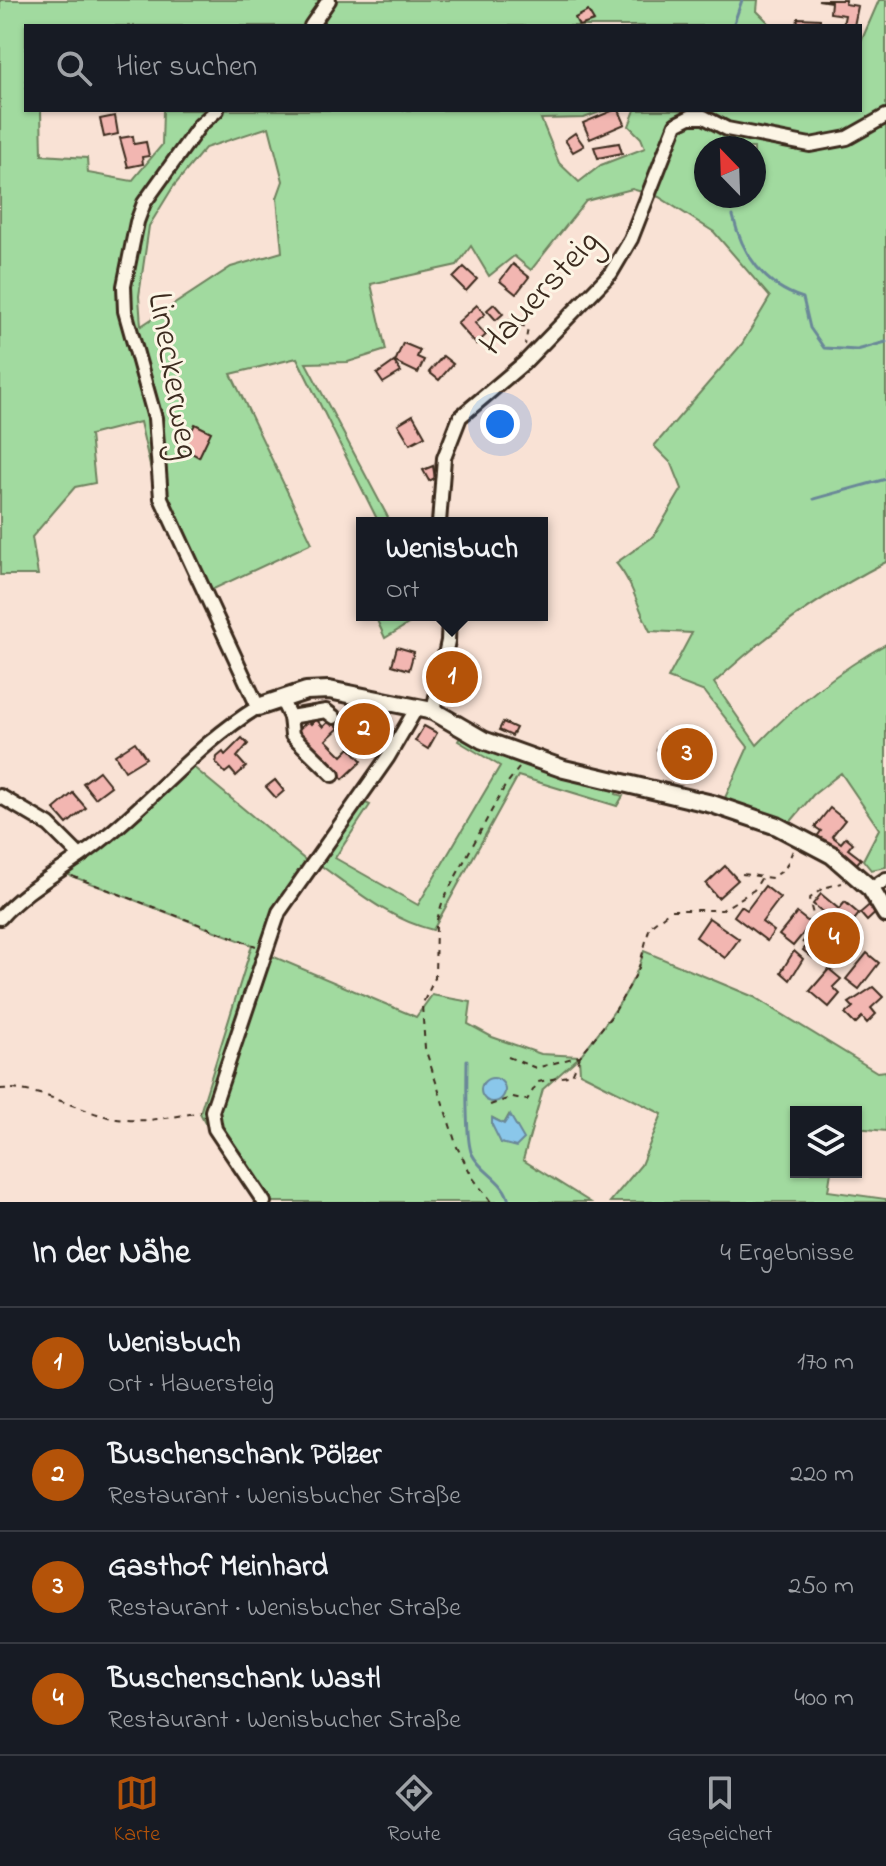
<!DOCTYPE html>
<html lang="de">
<meta charset="utf-8">
<style>
body{margin:0;font-family:"Indie Flower",sans-serif;background:#242831;color:#f1f3f6}
.controls{position:absolute;right:24px;bottom:24px;display:grid;overflow:hidden;border-radius:0px;box-shadow:0 2px 6px #0004}
.controls button{width:72px;height:72px;display:grid;place-items:center;padding:0;border:0;border-bottom:2px solid #363941;background:#171b24;color:#f1f3f6;font:40px sans-serif}
.compass{position:absolute;left:694px;top:136px;width:72px;height:72px;border-radius:50%;background:#171b24;box-shadow:0 2px 6px #0004;rotate:337deg}
.you{position:absolute;left:500px;top:424px;width:28px;height:28px;margin:-20px;border:6px solid #fff;border-radius:50%;background:#1a73e8;box-shadow:0 0 0 12px #1a73e833}
.badge{display:grid;place-items:center;width:52px;height:52px;border-radius:50%;background:#b45309;color:#fff;font-size:26px;font-weight:700}
.pin{position:absolute;translate:-50% -50%;border:4px solid #fff;box-shadow:0 2px 8px #0006}
.popup{position:absolute;left:356px;top:517px;width:192px;height:104px;box-sizing:border-box;display:grid;place-content:center;border-radius:0px;background:#171b24;filter:drop-shadow(0 2px 6px #0005);font-size:26px;white-space:nowrap;color:#9ea1a6}
.popup b{font-size:30px;color:#f1f3f6}
.popup::after{content:'';position:absolute;left:50%;top:100%;margin-left:-16px;border:16px solid transparent;border-top-color:#171b24}
.list{margin:0;padding:0;list-style:none}
h2{display:flex;justify-content:space-between;align-items:center;height:104px;margin:0;padding:0 32px;font-size:34px}
h2 small{font-size:26px;font-weight:400;color:#9ea1a6}
.list li{display:grid;grid-template-columns:52px 1fr auto;gap:24px;align-items:center;box-sizing:border-box;height:112px;padding:0 32px;border-top:2px solid #363941}
.list b{display:block;font-size:30px;white-space:nowrap}
.list p{margin:0;font-size:26px;white-space:nowrap;color:#9ea1a6}
.list em{font-size:26px;font-style:normal;color:#9ea1a6}
.icon{flex:none;width:44px;height:44px;fill:none;stroke:currentColor;stroke-width:2;stroke-linecap:round;stroke-linejoin:round}
.map{position:relative;flex:none;width:886px;height:1202px;overflow:hidden}
.search{position:absolute;background:#171b24;box-shadow:0 2px 6px #0004;left:24px;right:24px;top:24px;height:88px;display:flex;align-items:center;gap:20px;box-sizing:border-box;padding:0 28px;border-radius:0px;color:#9ea1a6;font-size:30px}
.sheet{height:552px;background:#171b24}
nav{display:flex;justify-content:space-around;align-items:center;box-sizing:border-box;height:112px;border-top:2px solid #363941;background:#171b24;font-size:22px;color:#9ea1a6}
nav a{display:grid;justify-items:center;gap:4px}
nav .on{color:#b45309}
.map>svg:first-child{display:block}
.green{fill:#a1da9f;stroke:#6e825e;stroke-width:2;fill-rule:evenodd}
.water{fill:#8ac7ea;stroke:#6a8898;stroke-width:2}
.lines{fill:none;stroke-linecap:round;stroke-linejoin:round}
.stream{stroke:#6a8898;stroke-width:3}
.building{fill:#f2b6b1;stroke:#3b2a1e;stroke-width:2}
.minor-casing{stroke:#3b2a1e;stroke-width:18}
.tertiary-casing{stroke:#3b2a1e;stroke-width:22}
.path{stroke:#3b2a1e;stroke-width:2;stroke-dasharray:6 6;stroke-linecap:butt}
.minor{stroke:#fcf5e5;stroke-width:12}
.tertiary{stroke:#fcf5e5;stroke-width:16}
.labels{text-anchor:middle;dominant-baseline:central;stroke-width:6;stroke-linejoin:round;paint-order:stroke}
.street-label{font-size:36px;fill:#3b2a1e;stroke:#fcf5e5}
</style>
<div class="map">
<svg width="886" height="1202" viewBox="0 0 886 1202">
<rect width="100%" height="100%" fill="#f9e2d5"/>
<filter id="ink" filterUnits="userSpaceOnUse"><feTurbulence type="fractalNoise" baseFrequency=".0125" numOctaves="2"/><feDisplacementMap in="SourceGraphic" scale="16" xChannelSelector="R" yChannelSelector="G"/><feConvolveMatrix kernelMatrix="1 2 1 2 8 2 1 2 1" color-interpolation-filters="sRGB"/></filter>
<g filter="url(#ink)">
<g class="green">
<path d="M0,0H758L757,11L772,26H26V110H41L42,155L87,158L88,173L132,181L162,145L163,110H605L584,118L541,119L559,163L579,182L601,165L645,148L641,138L629,126L635,110H860V44L879,0H886V562C822,595 767,633 714,683L757,745C796,704 836,672 886,644V867L871,870L863,860L879,829L841,773L813,795L788,825L724,800L748,747L705,692L668,678L692,633L650,631C638,608 633,583 616,563L654,536L682,489L672,464L654,446L742,344L770,297L714,232L659,197L632,189L586,201L531,270L514,256L489,276L471,246L457,265L371,284L386,350L348,362L306,363L391,523H379L297,358L231,374L312,543L205,593L161,514L140,422L90,435L95,483L75,487L32,537L38,575H0ZM269,127L283,181L277,198L282,252L231,267L141,326L139,296L149,226L173,187L205,148ZM706,148H754V196H706Z"/>
<path d="M380,615H423L385,638L376,618Z"/>
<path d="M461,736C513,755 562,784 617,790L616,794L623,796L617,806L518,776L433,930C390,920 355,890 320,865L281,912L267,954L416,1017L432,995L471,1002L468,1024L492,1037L541,1054L580,1056C606,1023 633,991 644,951L754,997L877,1072L886,1071V1131L856,1128V1112H796V1172H831L828,1191L886,1199V1202H610L641,1165L662,1114L580,1073L579,1057L543,1089L523,1160L590,1202H271L216,1123L207,1126L200,1113L252,945L66,874L192,766L309,863L357,799L370,805L335,858L418,905L500,766L458,741ZM509,1115L517,1127L516,1146L501,1143L493,1118L504,1124Z"/>
</g>
<g class="water">
<circle cx="493" cy="1090" r="12"/>
<path d="M510,1115L524,1139L516,1147L501,1143L492,1125V1118L504,1124Z"/>
</g>
<g class="lines">
<g class="stream">
<path d="M733,26L742,0"/>
<path d="M733,216C742,254 764,286 803,298L810,328L824,348L857,350L886,342"/>
<path d="M814,499L886,479"/>
<path d="M467,1060C467,1078 465,1141 472,1154C482,1174 505,1180 509,1202"/>
</g>
</g>
<g class="building">
<path d="M818,0H846L845,4L858,6L854,26L843,25L845,15L830,13L831,2Z"/>
<path d="M588,11L594,21L579,26L575,18Z"/>
<path d="M798,18L820,19V26H797Z"/>
<path d="M614,110H619L625,124L590,139L583,123Z"/>
<path d="M115,116L118,134L104,137L100,119Z"/>
<path d="M575,133L584,146L573,152L565,140Z"/>
<path d="M133,136L134,144L146,142L149,156L142,157L143,164L128,167L120,138Z"/>
<path d="M619,143L622,153L598,158L594,147Z"/>
<path d="M513,264L529,277L516,294L500,281Z"/>
<path d="M464,267L477,279L466,291L453,278Z"/>
<path d="M494,304L503,314L496,320L487,310Z"/>
<path d="M477,305L485,314L475,323L486,335L476,344L457,323Z"/>
<path d="M403,343L420,350L417,357L424,360L418,373L395,362Z"/>
<path d="M443,356L453,364L439,380L429,372Z"/>
<path d="M394,362L401,372L383,383L377,374Z"/>
<path d="M413,415L425,436L410,444L398,424Z"/>
<path d="M195,424L211,432L199,457L183,448Z"/>
<path d="M433,466L435,478L429,481L423,470Z"/>
<path d="M397,647L414,652L409,670L392,665Z"/>
<path d="M360,708L367,715L361,720L382,738L378,742L382,747L375,753L372,749L367,753L351,736L356,732L343,717Z"/>
<path d="M316,719L323,727L331,719L339,728L326,740L342,756L350,748L362,761L343,779L297,731L308,721L311,724Z"/>
<path d="M503,722L516,728L512,736L499,730Z"/>
<path d="M424,726L437,733L428,749L415,741Z"/>
<path d="M664,732L709,749L699,775L677,766L680,759L657,750Z"/>
<path d="M242,738L248,744L237,757L246,767L236,776L230,769L225,773L216,763L217,757L223,752L225,755Z"/>
<path d="M135,742L146,758L125,771L115,755Z"/>
<path d="M99,771L111,786L95,798L83,783Z"/>
<path d="M275,780L284,791L276,798L266,787Z"/>
<path d="M73,793L86,808L67,824L54,809Z"/>
<path d="M830,808L845,820L832,836L841,843L846,837L853,843L848,849L861,859L854,867L816,838L821,831L815,827Z"/>
<path d="M725,866L738,880L718,898L706,884Z"/>
<path d="M765,886L780,898L762,922L774,931L767,941L734,916L741,906L747,910Z"/>
<path d="M821,894L839,909L845,902L859,914L834,945L828,940L813,958L803,950L813,938L817,942L834,921L813,904Z"/>
<path d="M874,901L881,908L867,921L860,913Z"/>
<path d="M797,913L811,924L793,946L779,935Z"/>
<path d="M709,918L739,939L725,958L696,937Z"/>
<path d="M794,951L803,959L790,980L781,972Z"/>
<path d="M867,953L879,963L859,989L846,979Z"/>
<path d="M829,969L841,979L833,987L840,994L829,1007L810,991Z"/>
<path d="M873,987L883,997L871,1008L876,1014L867,1023L862,1017L855,1024L845,1014L853,1007L849,1003Z"/>
</g>
<g class="lines">
<defs>
<g id="minor">
<path d="M311,26L329,0"/>
<path d="M439,523L444,458L460,417L524,363L611,273L631,239L676,124L690,117H704L727,129L810,145L847,138L886,116"/>
<path d="M281,699L290,717L292,735L333,775"/>
<path d="M433,711L448,641L449,615"/>
<path d="M290,717L326,711L334,717"/>
<path d="M0,796L49,825L80,856"/>
<path d="M871,889L886,879"/>
<path d="M0,918C29,885 70,867 103,839C156,797 199,743 258,707L161,498L155,418L125,311L124,286L137,222L144,203L200,125L217,110"/>
<path d="M264,1202L215,1129L212,1111L279,912L388,757L416,709"/>
</g>
<path id="tertiary" d="M258,707L306,691L329,690L433,711L483,740L564,769L712,804L777,826L832,855L871,889L886,914"/>
</defs>
<use href="#minor" class="minor-casing"/>
<use href="#tertiary" class="tertiary-casing"/>
<g class="path">
<path d="M508,320L528,328L525,345"/>
<path d="M742,874L772,878L785,869L794,848"/>
<path d="M72,876L256,946"/>
<path d="M802,943L816,926L809,899L823,888L842,883"/>
<path d="M508,1057L536,1068L580,1056L614,1013L638,971L650,926L671,910H722L754,890L762,877"/>
<path d="M0,1089C38,1087 73,1108 108,1117C139,1125 171,1117 201,1112"/>
<path d="M490,1105L513,1097L527,1100L538,1082L572,1075L580,1057"/>
<path d="M491,1202L473,1178L457,1147L425,1048L422,1005L435,978L436,923L443,900L505,786L519,768"/>
</g>
<use href="#minor" class="minor"/>
<use href="#tertiary" class="tertiary"/>
</g>
</g>
<g class="labels">
<g class="street-label">
<text transform="translate(541 294) rotate(-47)">Hauersteig</text>
<text transform="translate(172 376) rotate(80)">Lineckerweg</text>
</g>
</g>
</svg>
<div class="controls">
<button><svg class="icon" aria-label="layers" viewBox="0 0 24 24"><path d="M12 4l9 5-9 5-9-5zM3 14l9 5 9-5"/></svg></button>
</div>
<svg class="compass" viewBox="-18 -18 36 36"><path d="M0-13l5 13h-10z" fill="#e53935"/><path d="M0 13l5-13h-10z" fill="#9ea1a6"/></svg>
<div class="you"></div>
<div class="pin badge" style="left:452px;top:677px">1</div>
<div class="popup"><b>Wenisbuch</b>Ort</div>
<div class="pin badge" style="left:364px;top:729px">2</div>
<div class="pin badge" style="left:687px;top:754px">3</div>
<div class="pin badge" style="left:834px;top:938px">4</div>
<div class="search"><svg class="icon" aria-label="search" viewBox="0 0 24 24"><circle cx="10" cy="10" r="6"/><path d="M15 15l6 6"/></svg>Hier suchen</div>
</div>
<section class="sheet">
<h2>In der Nähe<small>4 Ergebnisse</small></h2>
<ul class="list">
<li><span class="badge">1</span><div><b>Wenisbuch</b><p>Ort · Hauersteig</p></div><em>170 m</em></li>
<li><span class="badge">2</span><div><b>Buschenschank Pölzer</b><p>Restaurant · Wenisbucher Straße</p></div><em>220 m</em></li>
<li><span class="badge">3</span><div><b>Gasthof Meinhard</b><p>Restaurant · Wenisbucher Straße</p></div><em>250 m</em></li>
<li><span class="badge">4</span><div><b>Buschenschank Wastl</b><p>Restaurant · Wenisbucher Straße</p></div><em>400 m</em></li>
</ul>
</section>
<nav>
<a class="on"><svg class="icon" aria-label="map" viewBox="0 0 24 24"><path d="M3 6l6-2 6 2 6-2v14l-6 2-6-2-6 2zM9 4v14M15 6v14"/></svg>Karte</a>
<a><svg class="icon" aria-label="directions" viewBox="0 0 24 24"><path d="M12 3l9 9-9 9-9-9zM9 14v-3h6M13 9l2 2-2 2"/></svg>Route</a>
<a><svg class="icon" aria-label="saved" viewBox="0 0 24 24"><path d="M7 4h10v16l-5-4-5 4z"/></svg>Gespeichert</a>
</nav>
